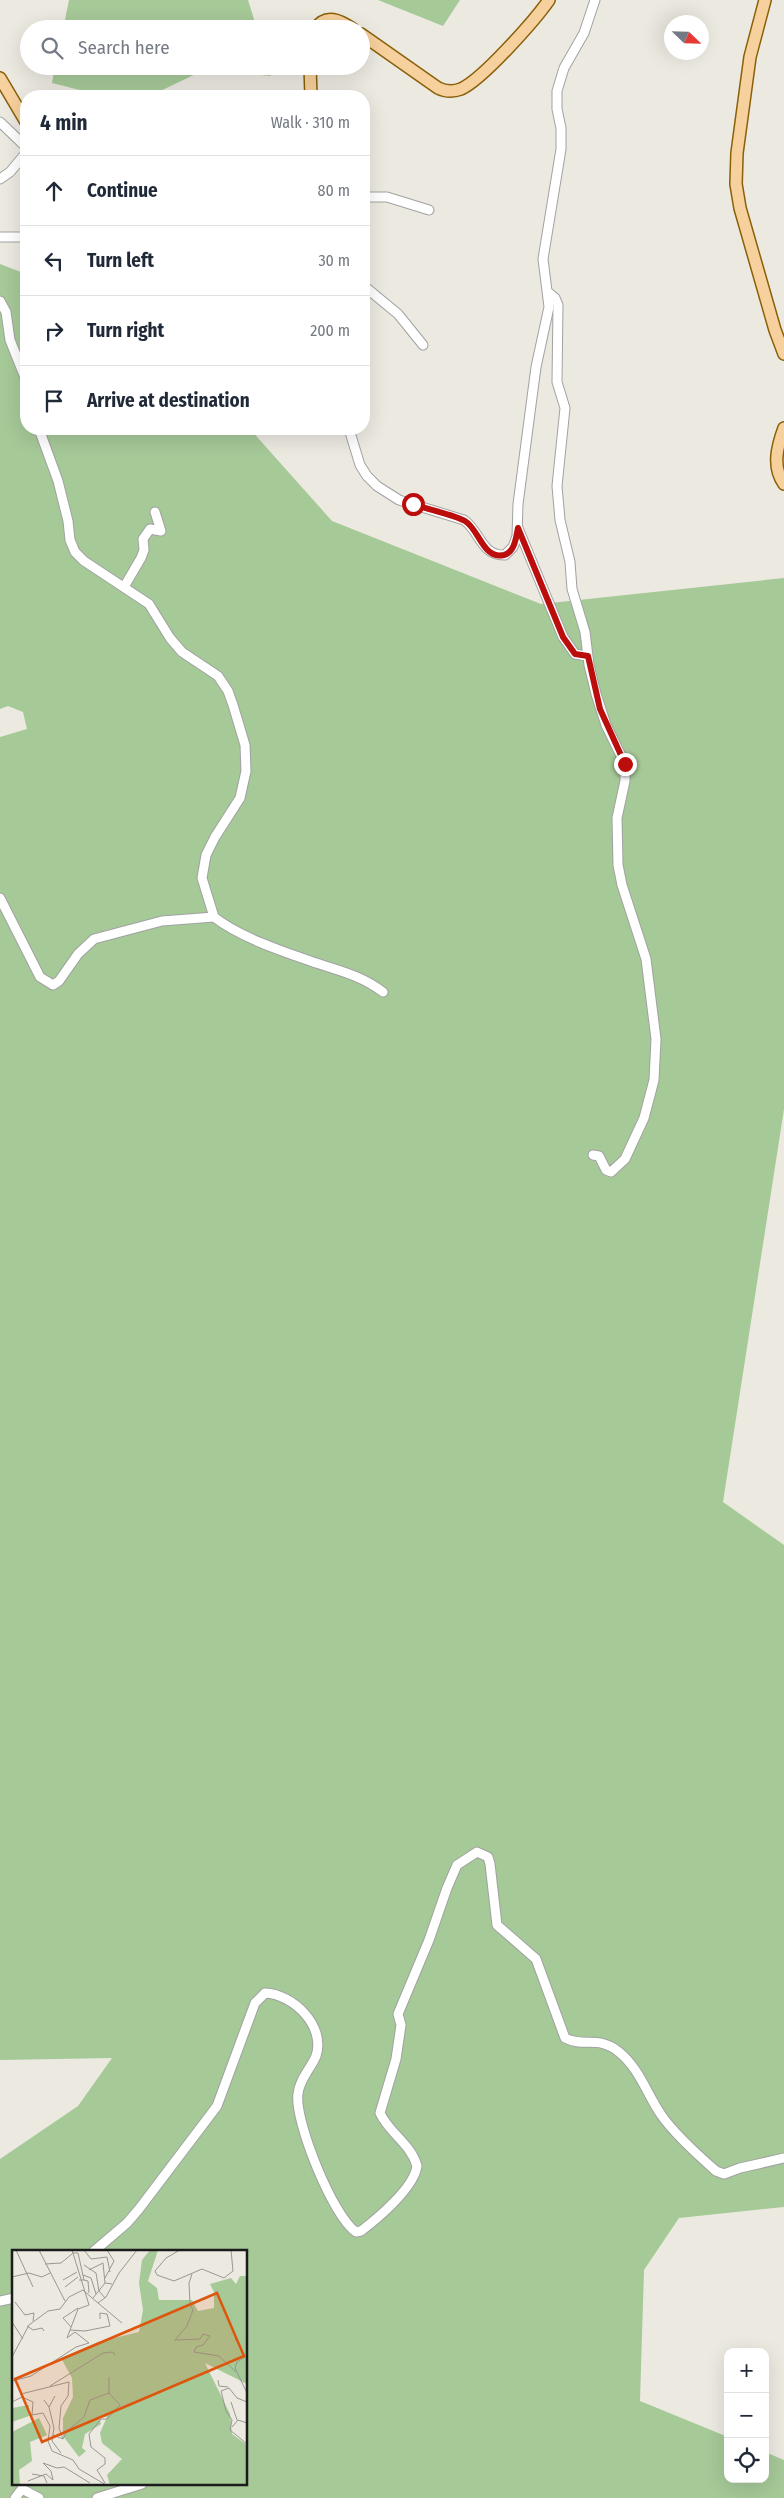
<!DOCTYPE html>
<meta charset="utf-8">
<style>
body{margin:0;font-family:"Fira Sans Condensed",sans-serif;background:#f6f6f7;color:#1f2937}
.controls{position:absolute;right:15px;bottom:15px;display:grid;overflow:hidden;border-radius:10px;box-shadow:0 5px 20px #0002}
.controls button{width:45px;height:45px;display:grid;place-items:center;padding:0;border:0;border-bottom:1px solid #e0e1e3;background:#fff;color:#1f2937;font:25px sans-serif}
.compass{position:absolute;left:664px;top:15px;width:45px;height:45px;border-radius:50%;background:#fff;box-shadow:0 5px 20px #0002;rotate:113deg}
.stop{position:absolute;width:15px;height:15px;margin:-11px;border:4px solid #bb0d0c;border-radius:50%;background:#fff}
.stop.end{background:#bb0d0c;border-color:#fff;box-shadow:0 1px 5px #0008}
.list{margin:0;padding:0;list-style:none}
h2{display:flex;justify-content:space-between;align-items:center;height:65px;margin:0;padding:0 20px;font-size:21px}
h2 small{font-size:16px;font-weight:400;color:#747a83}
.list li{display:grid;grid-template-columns:32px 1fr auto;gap:15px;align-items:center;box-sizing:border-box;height:70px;padding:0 20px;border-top:1px solid #e0e1e3}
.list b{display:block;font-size:19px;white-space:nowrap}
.list em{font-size:16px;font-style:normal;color:#747a83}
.icon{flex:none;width:28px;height:28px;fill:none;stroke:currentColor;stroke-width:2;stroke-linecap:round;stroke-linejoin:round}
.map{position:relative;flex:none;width:784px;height:2498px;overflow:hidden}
.search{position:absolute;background:#fff;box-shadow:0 5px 20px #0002;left:20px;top:20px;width:350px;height:55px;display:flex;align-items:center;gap:12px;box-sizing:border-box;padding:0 18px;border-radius:28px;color:#747a83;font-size:19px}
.panel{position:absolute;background:#fff;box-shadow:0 5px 20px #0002;left:20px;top:90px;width:350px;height:345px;border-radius:20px}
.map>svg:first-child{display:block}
.forest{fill:#a6c998;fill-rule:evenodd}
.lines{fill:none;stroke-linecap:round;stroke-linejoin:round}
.minor-casing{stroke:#a2a2a2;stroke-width:11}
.major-casing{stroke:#8a6009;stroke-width:14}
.minor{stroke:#fff;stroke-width:9}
.major{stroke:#f6d09d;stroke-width:11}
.route{stroke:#bb0d0c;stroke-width:6}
.inset-road{fill:none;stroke:#989792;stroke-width:1}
.view{fill:#de560d;fill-opacity:0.15;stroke:#de560d;stroke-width:2.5}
.inset-edge{fill:none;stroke:#1b1b1b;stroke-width:2.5}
</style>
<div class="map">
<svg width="784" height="2498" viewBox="0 0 784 2498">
<rect width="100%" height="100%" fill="#ece9e1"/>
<g class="forest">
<path d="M69,0H248L257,29H63Z"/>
<path d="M378,0H460L443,26Z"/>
<path d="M55,66H268L271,76L204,70L150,96H103L52,83Z"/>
<path d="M0,264L26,274V429H250L332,521L541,604L784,578V1109L723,1502L784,1545V2207L679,2218L644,2270L640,2401L728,2437V2479H765V2452L784,2460V2498H0V2159L78,2106L112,2058L0,2060V737L27,729L23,712L8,706L0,709ZM14,2252H246V2484H14Z"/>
</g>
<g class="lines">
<defs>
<g id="minor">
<path d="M0,122L26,147"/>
<path d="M0,179L10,172L26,153"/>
<path d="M364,197H387L429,210"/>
<path d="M0,237H26"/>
<path d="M364,286L398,314L423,345"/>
<path d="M549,293L555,298L558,305L557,382L565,408L557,486L560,520L570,562L572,589L585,632L589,665L596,694L606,725L625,764V781L617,818L618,865L622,885L646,959L656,1039L654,1080L644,1118L625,1159L611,1172L606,1170L599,1156L593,1155"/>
<path d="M0,301L6,312L10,340L26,380"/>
<path d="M39,429L58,481L68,521L70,540L75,552L84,561L149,604L170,638L182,652L218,676L228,691L233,705L245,745L246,771L240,798L215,837L206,855L202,878L214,917C241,938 284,952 316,963C341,971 362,976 383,992"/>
<path d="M349,429L360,465L367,476L377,486L399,500L464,520C480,531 481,556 505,555L513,547L517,536L518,504L536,367L549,307L543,259L561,149V128L557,109V91L564,68L584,33L595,0"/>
<path d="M518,528L563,637L575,654L587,656"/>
<path d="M124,587L141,558L144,550L143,539L150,529L161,531L155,512"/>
<path d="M0,898L40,977L53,985L59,981L78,954L94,939L162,921L214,917"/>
<path d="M93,2252L127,2223L139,2209L217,2106L255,2003L265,1993C293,1994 326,2026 316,2056C311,2068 299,2080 298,2094C294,2120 333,2217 356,2232L361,2231C378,2218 414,2188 417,2166C411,2144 389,2133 380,2113L396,2059L401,2025L398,2014L429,1940L447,1888L457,1865L477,1852L488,1857L490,1864L497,1925L536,1959L565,2038C584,2048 599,2035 619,2052C640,2069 647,2095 662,2116C674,2133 700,2157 716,2171L724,2174L740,2168L784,2158"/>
<path d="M0,2301L14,2298"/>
<path d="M15,2498L22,2489L39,2498"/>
<path d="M97,2498L142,2484"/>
</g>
<g id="major">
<path d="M765,0L750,57L737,153L736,184L740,208L775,330L784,354"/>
<path d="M315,29C326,13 340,20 353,29"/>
<path d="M361,34L438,88C446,92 453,92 461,89C482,80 535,20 549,0"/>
<path d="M310,66L311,96"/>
<path d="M0,78L26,122"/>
<path d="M784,428C777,447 772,467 784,484"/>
</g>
</defs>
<use href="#minor" class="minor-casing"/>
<use href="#major" class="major-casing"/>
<use href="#minor" class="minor"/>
<use href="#major" class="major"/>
</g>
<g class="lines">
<path class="route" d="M413,504C426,509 455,515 465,521C479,529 483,560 504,555C515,552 516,537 518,528L563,637L575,654L588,656L600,709L625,764"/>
</g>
<g transform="translate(12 2250)">
<rect width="235" height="235" fill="#ece9e1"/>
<path d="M138,0H146L136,31L145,38L147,50H180L186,61L202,58V42L198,34L219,28L224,34L228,26H235V134L193,113L218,164L220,184L235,195V235H98L95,225L110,209L90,193L88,183L95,167L87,166L89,174L73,184L70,198L74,201L67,207L51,186V168L61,147L60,128L49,108L86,92L127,82L131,60L127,33L130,10ZM17,155V166L0,172V158ZM27,168L35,185L18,192L20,211L7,220L8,235H0V182Z" fill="#a6c998"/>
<path class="inset-road" d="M4,0L21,37M27,0L53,51M72,0L79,9L95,7L98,22M168,0L154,8L143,21L145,25L162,31L190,19L212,28L221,21L219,0M60,3H66L72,30H67M33,14L49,13L60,4M72,15L84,23L87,41L93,48M77,20L91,13L93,33M180,24L177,33L178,54L181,60L175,76L163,90L188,89L191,84L198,86L191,95L184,97L182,102L207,106L224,122M71,25L79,28L84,44M0,27L17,23L30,27L38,23M93,28L102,11L95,0M51,30L65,22M72,30L76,31L77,43M53,37L66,27M81,48L93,33L100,34M3,52L13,65L22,63L21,71M86,53L110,73M0,72L11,89M15,76L21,80L30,78L32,81M59,77L51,68L66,58M58,80L73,81L98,76L95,64L88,63V69M223,88L232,105M0,107L17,75L36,61L48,59L57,47L71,40L86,53L94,47L107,23L125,0M233,107L225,112L223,118L235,143M206,130L207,136L216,137M0,131L19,126L64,97L77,93L63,82L55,88L66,59L77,55L60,0M38,136L91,103L101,102L103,105M10,147L9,144L57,132L56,146L49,156L47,178L51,189M32,150L37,157L43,146M0,152L10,147L21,152L20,165L31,163L38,176L36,191L40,201L61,210L67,219L94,235M219,152L225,170M37,157L42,178L40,191L49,203M220,177L226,170L235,173M218,180L220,170L214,161L209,141L217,138L225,148L235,152M218,180L235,194M41,185L51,189L55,181L72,167L78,150L97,143V127M20,224L32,226L35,233M16,231L34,224L41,230L39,221L31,213L45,218L52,217L78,233M93,233L85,220L93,214V208L79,197L77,184L89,169H95L108,155L97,143"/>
<path class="view" d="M205,43L232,106L30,192L3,129Z"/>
<rect width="235" height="235" class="inset-edge"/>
</g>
</svg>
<div class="controls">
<button>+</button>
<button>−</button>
<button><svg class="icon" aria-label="locate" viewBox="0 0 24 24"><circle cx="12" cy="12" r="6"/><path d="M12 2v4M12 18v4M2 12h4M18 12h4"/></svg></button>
</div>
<svg class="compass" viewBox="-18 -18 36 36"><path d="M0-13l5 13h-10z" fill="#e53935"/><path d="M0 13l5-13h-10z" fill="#747a83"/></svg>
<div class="stop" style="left:413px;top:504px"></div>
<div class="stop end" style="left:625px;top:764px"></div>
<div class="search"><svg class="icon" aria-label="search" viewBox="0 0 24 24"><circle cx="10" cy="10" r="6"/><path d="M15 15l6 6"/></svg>Search here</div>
<section class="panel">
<h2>4 min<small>Walk · 310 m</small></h2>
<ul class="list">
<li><svg class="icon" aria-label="ahead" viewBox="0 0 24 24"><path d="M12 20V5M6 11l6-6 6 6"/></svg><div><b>Continue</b></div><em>80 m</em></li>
<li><svg class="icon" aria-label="left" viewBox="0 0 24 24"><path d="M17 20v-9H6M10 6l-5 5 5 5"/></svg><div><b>Turn left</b></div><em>30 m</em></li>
<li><svg class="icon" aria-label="right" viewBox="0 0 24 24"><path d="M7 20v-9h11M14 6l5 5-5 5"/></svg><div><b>Turn right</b></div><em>200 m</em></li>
<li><svg class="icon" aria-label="arrive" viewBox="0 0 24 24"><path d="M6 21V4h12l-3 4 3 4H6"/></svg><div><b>Arrive at destination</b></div></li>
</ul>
</section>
</div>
